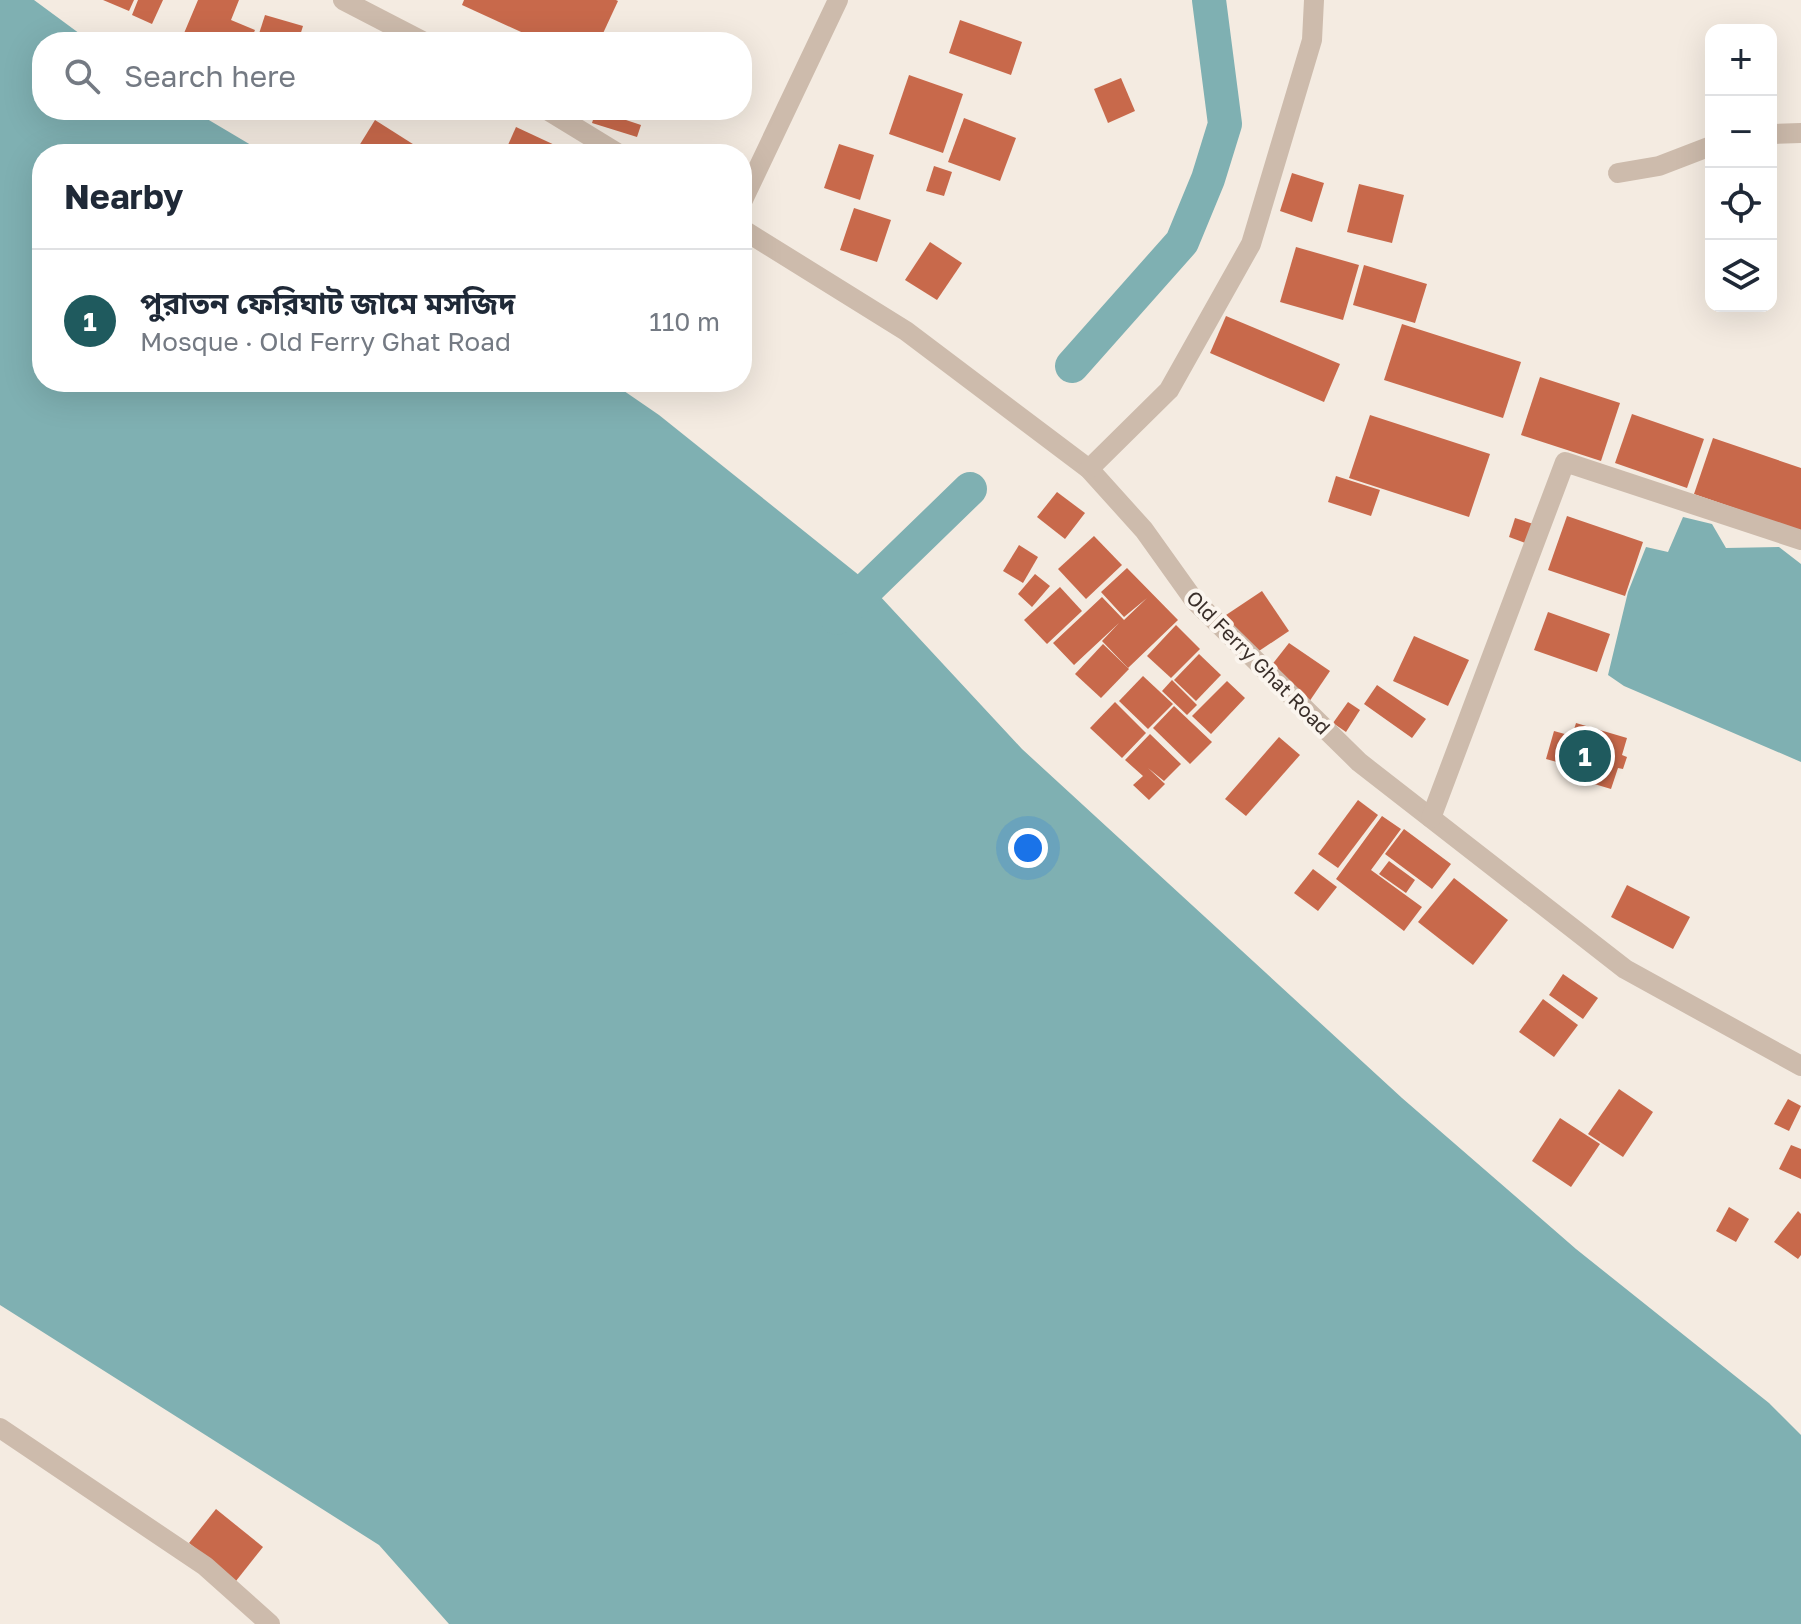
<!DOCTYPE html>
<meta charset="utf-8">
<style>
body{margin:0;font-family:"Golos Text","Noto Sans Bengali",sans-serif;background:#f6f6f7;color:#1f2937}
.controls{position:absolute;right:24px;top:24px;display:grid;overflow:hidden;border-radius:16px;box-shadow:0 8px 32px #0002}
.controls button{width:72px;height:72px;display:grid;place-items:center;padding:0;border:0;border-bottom:2px solid #e0e1e3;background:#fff;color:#1f2937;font:40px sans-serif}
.you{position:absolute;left:1028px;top:848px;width:28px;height:28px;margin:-20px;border:6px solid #fff;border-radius:50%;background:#1a73e8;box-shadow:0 0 0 12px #1a73e833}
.badge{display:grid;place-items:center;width:52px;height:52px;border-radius:50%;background:#1f5a5e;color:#fff;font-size:26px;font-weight:700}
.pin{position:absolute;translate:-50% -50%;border:4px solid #fff;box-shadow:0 2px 8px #0006}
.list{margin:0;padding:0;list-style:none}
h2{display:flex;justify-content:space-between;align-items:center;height:104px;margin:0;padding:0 32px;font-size:34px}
h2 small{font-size:26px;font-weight:400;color:#747a83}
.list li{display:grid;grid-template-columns:52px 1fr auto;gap:24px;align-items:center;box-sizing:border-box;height:144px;padding:0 32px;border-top:2px solid #e0e1e3}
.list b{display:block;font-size:30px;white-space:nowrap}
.list p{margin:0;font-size:26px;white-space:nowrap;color:#747a83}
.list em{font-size:26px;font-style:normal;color:#747a83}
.icon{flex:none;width:44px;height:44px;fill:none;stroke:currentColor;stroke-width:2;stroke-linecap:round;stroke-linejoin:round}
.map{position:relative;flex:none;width:1801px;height:1624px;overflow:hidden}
.search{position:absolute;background:#fff;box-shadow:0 8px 32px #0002;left:32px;top:32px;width:720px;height:88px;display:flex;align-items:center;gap:20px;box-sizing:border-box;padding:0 28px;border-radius:32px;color:#747a83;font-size:30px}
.panel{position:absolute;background:#fff;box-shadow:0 8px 32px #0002;left:32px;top:144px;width:720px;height:248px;border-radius:32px}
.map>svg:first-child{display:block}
.water{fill:#7fb0b2}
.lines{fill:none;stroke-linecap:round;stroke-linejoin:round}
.canal{stroke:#7fb0b2;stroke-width:34}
.building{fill:#c8694b}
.minor{stroke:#cdbbac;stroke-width:20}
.labels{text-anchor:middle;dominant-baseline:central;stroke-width:8;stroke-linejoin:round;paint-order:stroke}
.street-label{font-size:20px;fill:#3b302b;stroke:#fbf5ee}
</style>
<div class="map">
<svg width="1801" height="1624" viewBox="0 0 1801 1624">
<rect width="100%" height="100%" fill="#f4ebe1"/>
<g class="water">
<path d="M0,0H34L91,42H42V110H192L266,154H42V382H611L659,415L865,580L1022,749L1402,1098L1576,1249L1769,1403L1801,1435V1624H449L379,1545L0,1305Z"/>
<path d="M1683,517L1712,524L1726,548L1779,547L1801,564V762L1624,686L1608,675L1628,592L1646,547L1668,552Z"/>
</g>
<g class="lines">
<g class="canal">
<path d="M1072,366L1182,242L1208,179L1225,124L1209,0"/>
<path d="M837,618L970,489"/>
</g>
</g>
<g class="building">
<path d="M103,0H134L129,11Z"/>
<path d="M138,0H163L152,24L132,15Z"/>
<path d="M198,0H239L231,20L255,30L250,42H192L182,38Z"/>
<path d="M464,0H616L618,1L599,42H543L462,5Z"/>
<path d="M265,15L303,26L298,42L257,40Z"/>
<path d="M960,20L1022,42L1011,75L949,53Z"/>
<path d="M909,75L963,94L943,153L889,134Z"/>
<path d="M1121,78L1135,111L1108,123L1094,89Z"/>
<path d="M596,110L641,125L637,137L592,123Z"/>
<path d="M964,118L1016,138L1000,181L948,162Z"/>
<path d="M375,120L416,146L411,154H354Z"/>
<path d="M516,127L574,154H504Z"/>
<path d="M839,144L874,155L860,200L824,188Z"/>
<path d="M934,166L952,172L944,196L926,191Z"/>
<path d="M1292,173L1324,183L1312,222L1280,211Z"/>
<path d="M1359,184L1404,195L1392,243L1347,232Z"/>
<path d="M854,208L891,220L877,262L840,250Z"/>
<path d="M930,242L962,263L937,300L905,280Z"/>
<path d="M1296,247L1359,265L1343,320L1280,302Z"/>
<path d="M1364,265L1427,284L1415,323L1353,305Z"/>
<path d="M1226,316L1340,364L1324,402L1210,353Z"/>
<path d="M1402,324L1521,362L1503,418L1384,380Z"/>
<path d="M1540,377L1620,403L1601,461L1521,435Z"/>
<path d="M1632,414L1704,439L1687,488L1615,463Z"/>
<path d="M1370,415L1490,454L1469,517L1349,478Z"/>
<path d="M1713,438L1801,468V531L1694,494Z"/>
<path d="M1336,476L1380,490L1371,516L1328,502Z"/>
<path d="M1057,492L1085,513L1065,539L1037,517Z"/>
<path d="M1567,516L1643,542L1625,596L1548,570Z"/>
<path d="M1515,518L1549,529L1542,549L1509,537Z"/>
<path d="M1094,536L1122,565L1086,599L1058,569Z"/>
<path d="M1019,545L1038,557L1023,583L1003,571Z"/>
<path d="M1127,568L1178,620L1128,668L1102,641L1119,623L1074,665L1053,643L1102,597L1124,620L1147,598L1124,617L1101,592Z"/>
<path d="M1035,574L1050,586L1032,607L1018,594Z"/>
<path d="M1060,587L1082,611L1047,644L1024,620Z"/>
<path d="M1262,591L1289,631L1253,655L1226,615Z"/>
<path d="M1548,612L1610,634L1597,672L1534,650Z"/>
<path d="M1176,625L1200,649L1171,678L1147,656Z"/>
<path d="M1414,636L1469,660L1448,706L1393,681Z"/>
<path d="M1289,643L1330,671L1309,702L1267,671Z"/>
<path d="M1103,644L1129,669L1101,698L1075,674Z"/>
<path d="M1199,654L1221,675L1196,701L1174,680Z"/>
<path d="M1143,676L1173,704L1148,729L1119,701Z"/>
<path d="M1172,680L1197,705L1187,715L1162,691Z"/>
<path d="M1227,681L1245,698L1211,734L1192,716Z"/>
<path d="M1377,685L1426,719L1412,738L1364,704Z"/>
<path d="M1115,702L1146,733L1122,758L1090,728Z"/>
<path d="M1348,702L1360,710L1346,732L1333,723Z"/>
<path d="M1174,706L1212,742L1190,764L1153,728Z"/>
<path d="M1576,723L1627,738L1622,755L1627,757L1623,769L1618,768L1611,789L1561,774L1564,764L1546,759L1554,731L1572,736Z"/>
<path d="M1150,734L1181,764L1164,781L1148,768L1165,784L1149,800L1133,785L1143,776L1125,760Z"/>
<path d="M1279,737L1300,755L1246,816L1225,799Z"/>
<path d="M1358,800L1378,815L1338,868L1318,854Z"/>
<path d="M1382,816L1401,829L1371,870L1422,907L1404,931L1336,879Z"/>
<path d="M1404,829L1451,864L1432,889L1385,854Z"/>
<path d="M1389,861L1415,880L1406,893L1379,874Z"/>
<path d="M1313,869L1337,887L1318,911L1294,893Z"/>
<path d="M1454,878L1508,920L1473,965L1418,922Z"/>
<path d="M1627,885L1690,917L1673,949L1611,917Z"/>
<path d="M1563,974L1598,998L1583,1019L1549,995Z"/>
<path d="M1543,999L1578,1025L1554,1057L1519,1032Z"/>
<path d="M1619,1089L1653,1112L1623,1157L1588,1134Z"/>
<path d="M1788,1099L1801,1106L1789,1131L1774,1124Z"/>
<path d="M1560,1118L1600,1144L1571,1187L1532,1161Z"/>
<path d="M1791,1145L1801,1149V1179L1779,1169Z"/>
<path d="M1729,1207L1749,1219L1736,1242L1716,1231Z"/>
<path d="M1798,1211L1801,1214V1255L1798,1259L1774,1242Z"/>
<path d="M216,1509L263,1547L236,1581L189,1543Z"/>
</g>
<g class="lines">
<g class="minor">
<path d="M343,0L424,42"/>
<path d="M547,110L619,154"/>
<path d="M1771,134L1801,133"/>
<path d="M1618,173L1659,166L1711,146"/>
<path d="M742,202L838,0"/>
<path d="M742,229L906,331L1089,469L1144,530L1194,600L1359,762L1625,969L1801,1066"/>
<path d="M1089,469L1169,390L1251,244L1312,40L1314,0"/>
<path d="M1431,818L1565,462L1801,540"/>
<path d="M0,1428L205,1566L270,1624"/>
</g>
</g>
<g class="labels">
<g class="street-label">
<text transform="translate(1259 662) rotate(45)">Old Ferry Ghat Road</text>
</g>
</g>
</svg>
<div class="controls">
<button>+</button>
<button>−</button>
<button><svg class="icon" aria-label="locate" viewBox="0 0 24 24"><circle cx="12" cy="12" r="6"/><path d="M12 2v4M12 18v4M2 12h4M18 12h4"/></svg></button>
<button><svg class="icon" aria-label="layers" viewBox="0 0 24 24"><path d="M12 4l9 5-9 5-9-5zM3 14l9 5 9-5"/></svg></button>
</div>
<div class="you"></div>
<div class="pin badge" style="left:1585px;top:756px">1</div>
<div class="search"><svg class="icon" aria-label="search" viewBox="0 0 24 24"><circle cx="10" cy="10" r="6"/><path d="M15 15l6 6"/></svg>Search here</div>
<section class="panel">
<h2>Nearby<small></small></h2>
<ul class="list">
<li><span class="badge">1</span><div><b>পুরাতন ফেরিঘাট জামে মসজিদ</b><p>Mosque · Old Ferry Ghat Road</p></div><em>110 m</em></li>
</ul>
</section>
</div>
